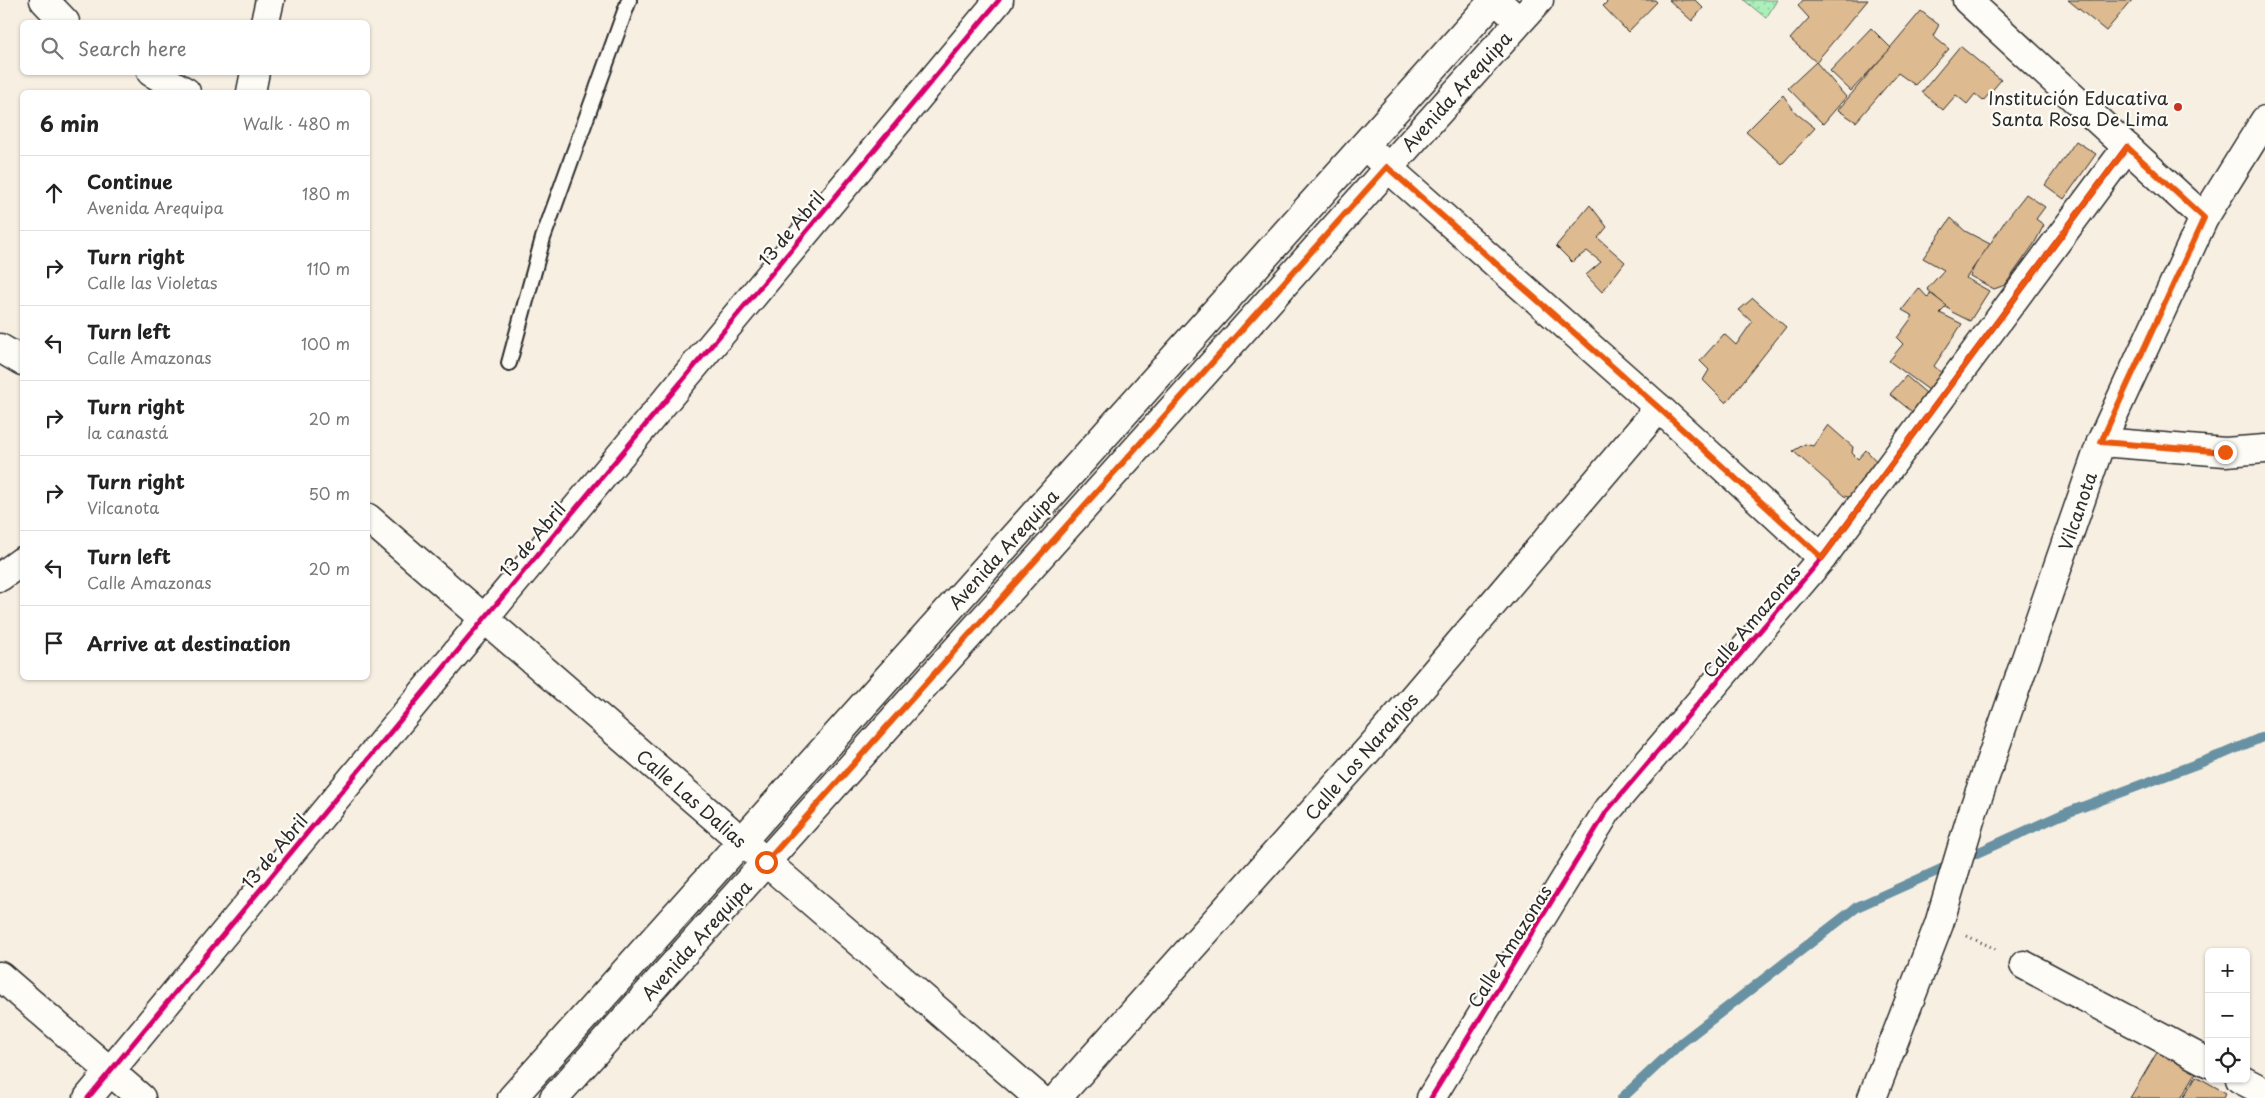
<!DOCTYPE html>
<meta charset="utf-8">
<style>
body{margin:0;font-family:"Playpen Sans",sans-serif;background:#f2f2f2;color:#222}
.controls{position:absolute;right:15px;bottom:15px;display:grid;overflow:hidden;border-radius:8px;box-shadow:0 1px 4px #0004}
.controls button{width:45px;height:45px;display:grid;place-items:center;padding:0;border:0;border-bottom:1px solid #e0e0e0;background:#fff;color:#222;font:25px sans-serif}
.stop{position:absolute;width:15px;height:15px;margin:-11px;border:4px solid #ea580c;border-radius:50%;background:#fff}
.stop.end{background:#ea580c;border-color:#fff;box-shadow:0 1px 5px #0008}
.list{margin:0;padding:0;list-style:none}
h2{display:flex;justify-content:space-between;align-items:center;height:65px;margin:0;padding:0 20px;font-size:21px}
h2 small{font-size:16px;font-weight:400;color:#767676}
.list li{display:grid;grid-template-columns:32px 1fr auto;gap:15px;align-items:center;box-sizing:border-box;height:75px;padding:0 20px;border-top:1px solid #e0e0e0}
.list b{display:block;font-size:19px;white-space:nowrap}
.list p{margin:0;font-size:16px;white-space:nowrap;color:#767676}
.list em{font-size:16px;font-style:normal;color:#767676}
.icon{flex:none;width:28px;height:28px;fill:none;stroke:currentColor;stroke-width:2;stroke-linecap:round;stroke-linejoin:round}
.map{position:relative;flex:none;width:2265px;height:1098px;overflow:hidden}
.search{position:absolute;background:#fff;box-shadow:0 1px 4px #0004;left:20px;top:20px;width:350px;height:55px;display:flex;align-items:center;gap:12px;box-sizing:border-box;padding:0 18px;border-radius:8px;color:#767676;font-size:19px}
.panel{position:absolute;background:#fff;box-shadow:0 1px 4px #0004;left:20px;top:90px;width:350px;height:590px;border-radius:8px}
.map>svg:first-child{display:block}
.park{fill:url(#park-dots);stroke:#6b8e73}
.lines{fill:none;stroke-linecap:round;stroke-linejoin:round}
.stream{stroke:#6891a3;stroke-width:10}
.building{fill:#ddba8f;stroke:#2b2b2b}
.service-casing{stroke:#2b2b2b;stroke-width:18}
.minor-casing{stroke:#2b2b2b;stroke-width:31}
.secondary-casing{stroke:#2b2b2b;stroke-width:31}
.path{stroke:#2b2b2b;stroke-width:3;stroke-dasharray:1 4;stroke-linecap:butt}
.service{stroke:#fdfcf7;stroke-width:14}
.minor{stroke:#fdfcf7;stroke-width:28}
.secondary{stroke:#fdfcf7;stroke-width:28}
.cycleway-casing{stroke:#fdfcf7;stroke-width:8}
.cycleway{stroke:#d6006c;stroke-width:5}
.route{stroke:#ea580c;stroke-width:6}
.poi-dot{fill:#c8321e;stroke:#fdfcf7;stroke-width:2}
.labels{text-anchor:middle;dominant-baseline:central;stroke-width:4.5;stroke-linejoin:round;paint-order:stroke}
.street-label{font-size:18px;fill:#2b2b2b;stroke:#fdfcf7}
.poi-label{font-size:18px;fill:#2b2b2b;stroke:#fdfcf7;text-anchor:end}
</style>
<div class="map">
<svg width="2265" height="1098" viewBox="0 0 2265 1098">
<defs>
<pattern id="park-dots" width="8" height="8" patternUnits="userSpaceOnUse" patternTransform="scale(1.25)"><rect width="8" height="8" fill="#abf0bb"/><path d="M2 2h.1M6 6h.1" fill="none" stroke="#93cea1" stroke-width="1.8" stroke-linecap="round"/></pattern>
</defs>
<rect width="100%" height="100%" fill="#f7efe2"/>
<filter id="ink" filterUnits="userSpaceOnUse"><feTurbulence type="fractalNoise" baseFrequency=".02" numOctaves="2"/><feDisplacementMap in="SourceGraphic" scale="10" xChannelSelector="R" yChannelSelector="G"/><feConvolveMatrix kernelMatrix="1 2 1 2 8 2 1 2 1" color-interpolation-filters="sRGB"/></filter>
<g filter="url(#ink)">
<path class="park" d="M1744,0H1777L1766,18Z"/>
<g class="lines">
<path class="stream" d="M1622,1098L1681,1043L1857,907L2061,815L2223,754L2265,736"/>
</g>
<g class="building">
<path d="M1609,0H1655L1657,2L1628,32L1603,6Z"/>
<path d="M1669,0H1695L1703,8L1692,21Z"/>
<path d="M1803,0H1868L1816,62L1790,39L1809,18L1798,6Z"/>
<path d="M2068,0H2132L2106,31Z"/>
<path d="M1921,11L1939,25L1933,36L1949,49L1915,85L1898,73L1856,122L1838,110Z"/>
<path d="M1871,28L1891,48L1851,91L1830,71Z"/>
<path d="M1960,46L2001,80L1983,101L1975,94L1967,104L1956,95L1943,110L1922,92Z"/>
<path d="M1816,62L1846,97L1823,124L1788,88Z"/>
<path d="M1783,95L1796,113L1815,128L1782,164L1746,132Z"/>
<path d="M2076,141L2096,154L2064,199L2045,185Z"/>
<path d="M2026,194L2045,207L2036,219L2044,225L2034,244L2005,285L1994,289L1970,276L1980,254L1990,244L2005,221Z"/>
<path d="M1590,205L1607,227L1598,238L1625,262L1602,292L1586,275L1601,262L1587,251L1572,262L1556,246Z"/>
<path d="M1951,218L1965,231L1990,244L1966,278L1989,291L1970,321L1952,312L1927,289L1944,270L1923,258Z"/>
<path d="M1919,288L1928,298L1930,293L1947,306L1940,313L1962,324L1934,366L1945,376L1933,393L1889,361L1903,344L1897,338L1913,316L1902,310Z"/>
<path d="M1753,298L1786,327L1726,403L1703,380L1709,370L1700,361L1724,334L1736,345L1752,322L1739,310Z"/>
<path d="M1906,376L1932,398L1916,415L1890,394Z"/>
<path d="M1828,425L1853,447L1852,453L1858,459L1866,450L1879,464L1851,498L1844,496L1793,451L1805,444L1813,446Z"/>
<path d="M2159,1049L2197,1071L2181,1098H2130Z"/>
<path d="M2196,1076L2226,1093L2223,1098H2183Z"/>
</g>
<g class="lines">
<defs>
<path id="service" d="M509,363L543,238L629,0"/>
<g id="minor">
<path d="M44,0L65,22"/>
<path d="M1496,0L1519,21"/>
<path d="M1967,0L2204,218"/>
<path d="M265,22L270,0"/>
<path d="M151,72L186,92"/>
<path d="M251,92L255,72"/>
<path d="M1365,145L1387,167L1659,408L1822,558"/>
<path d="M0,348L22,361"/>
<path d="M2101,442L2225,452L2265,449"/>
<path d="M368,518L1039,1098"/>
<path d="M0,577L22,561"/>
<path d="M2024,965L2209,1063"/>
<path d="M0,976L141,1098"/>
<path d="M2240,1079L2265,1092"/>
<path d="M88,1098L484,619L999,0"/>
<path d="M1057,1098L1377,740L1659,408"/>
<path d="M1431,1098L1607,811L1822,558L2127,147"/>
<path d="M1872,1098L1939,924L1971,817L2101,442L2204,218L2265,120"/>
</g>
<g id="secondary">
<path d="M512,1098L1494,0"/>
<path d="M554,1098L1539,0"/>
</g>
</defs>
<use href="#service" class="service-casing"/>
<use href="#minor" class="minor-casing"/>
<use href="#secondary" class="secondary-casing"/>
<path class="path" d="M1967,936L1998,950"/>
<use href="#service" class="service"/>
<use href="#minor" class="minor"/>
<use href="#secondary" class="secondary"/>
<defs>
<g id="cycleway">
<path d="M88,1098L484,619L999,0"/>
<path d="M1431,1098L1607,811L1822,558L2127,147"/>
</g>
</defs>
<use href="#cycleway" class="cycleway-casing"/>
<use href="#cycleway" class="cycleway"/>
</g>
</g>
<g class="lines" filter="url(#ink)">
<path class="route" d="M766,862L1387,167L1659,408L1822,558L2127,147L2204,218L2101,442L2225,452"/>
</g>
<circle class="poi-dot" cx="2178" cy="107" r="5"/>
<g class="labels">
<g class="street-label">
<text transform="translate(1456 91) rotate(-48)">Avenida Arequipa</text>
<text transform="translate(791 228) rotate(-50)">13 de Abril</text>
<text transform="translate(2077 511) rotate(-71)">Vilcanota</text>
<text transform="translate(532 539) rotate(-50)">13 de Abril</text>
<text transform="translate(1003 549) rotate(-48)">Avenida Arequipa</text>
<text transform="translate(1751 621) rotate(-50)">Calle Amazonas</text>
<text transform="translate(1361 756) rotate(-49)">Calle Los Naranjos</text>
<text transform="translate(692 798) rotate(41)">Calle Las Dalias</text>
<text transform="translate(274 851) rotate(-50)">13 de Abril</text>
<text transform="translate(696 940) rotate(-48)">Avenida Arequipa</text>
<text transform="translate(1509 946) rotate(-58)">Calle Amazonas</text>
</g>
<g class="poi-label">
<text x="2168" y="97">Institución Educativa<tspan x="2168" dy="21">Santa Rosa De Lima</tspan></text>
</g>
</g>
</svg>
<div class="controls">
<button>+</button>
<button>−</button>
<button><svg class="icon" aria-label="locate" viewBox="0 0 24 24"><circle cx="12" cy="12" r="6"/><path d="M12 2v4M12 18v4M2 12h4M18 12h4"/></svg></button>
</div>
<div class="stop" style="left:766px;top:862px"></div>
<div class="stop end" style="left:2225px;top:452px"></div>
<div class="search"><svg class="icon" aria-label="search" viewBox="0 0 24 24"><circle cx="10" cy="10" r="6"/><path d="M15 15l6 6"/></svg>Search here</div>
<section class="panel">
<h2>6 min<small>Walk · 480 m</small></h2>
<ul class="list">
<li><svg class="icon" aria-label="ahead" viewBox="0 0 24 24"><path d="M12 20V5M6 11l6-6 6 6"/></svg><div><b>Continue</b><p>Avenida Arequipa</p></div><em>180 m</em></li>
<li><svg class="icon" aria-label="right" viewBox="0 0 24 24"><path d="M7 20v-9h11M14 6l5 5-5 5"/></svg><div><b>Turn right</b><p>Calle las Violetas</p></div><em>110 m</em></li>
<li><svg class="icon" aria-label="left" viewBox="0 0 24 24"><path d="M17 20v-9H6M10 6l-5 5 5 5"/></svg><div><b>Turn left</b><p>Calle Amazonas</p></div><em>100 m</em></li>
<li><svg class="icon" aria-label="right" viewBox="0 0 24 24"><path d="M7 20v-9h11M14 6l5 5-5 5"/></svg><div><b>Turn right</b><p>la canastá</p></div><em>20 m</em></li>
<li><svg class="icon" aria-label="right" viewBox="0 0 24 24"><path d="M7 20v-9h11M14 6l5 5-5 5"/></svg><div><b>Turn right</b><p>Vilcanota</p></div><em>50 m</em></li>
<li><svg class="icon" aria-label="left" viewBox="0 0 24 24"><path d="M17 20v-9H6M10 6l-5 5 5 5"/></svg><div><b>Turn left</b><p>Calle Amazonas</p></div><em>20 m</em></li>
<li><svg class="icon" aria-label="arrive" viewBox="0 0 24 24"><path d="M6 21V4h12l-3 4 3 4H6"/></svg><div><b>Arrive at destination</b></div></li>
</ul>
</section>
</div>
